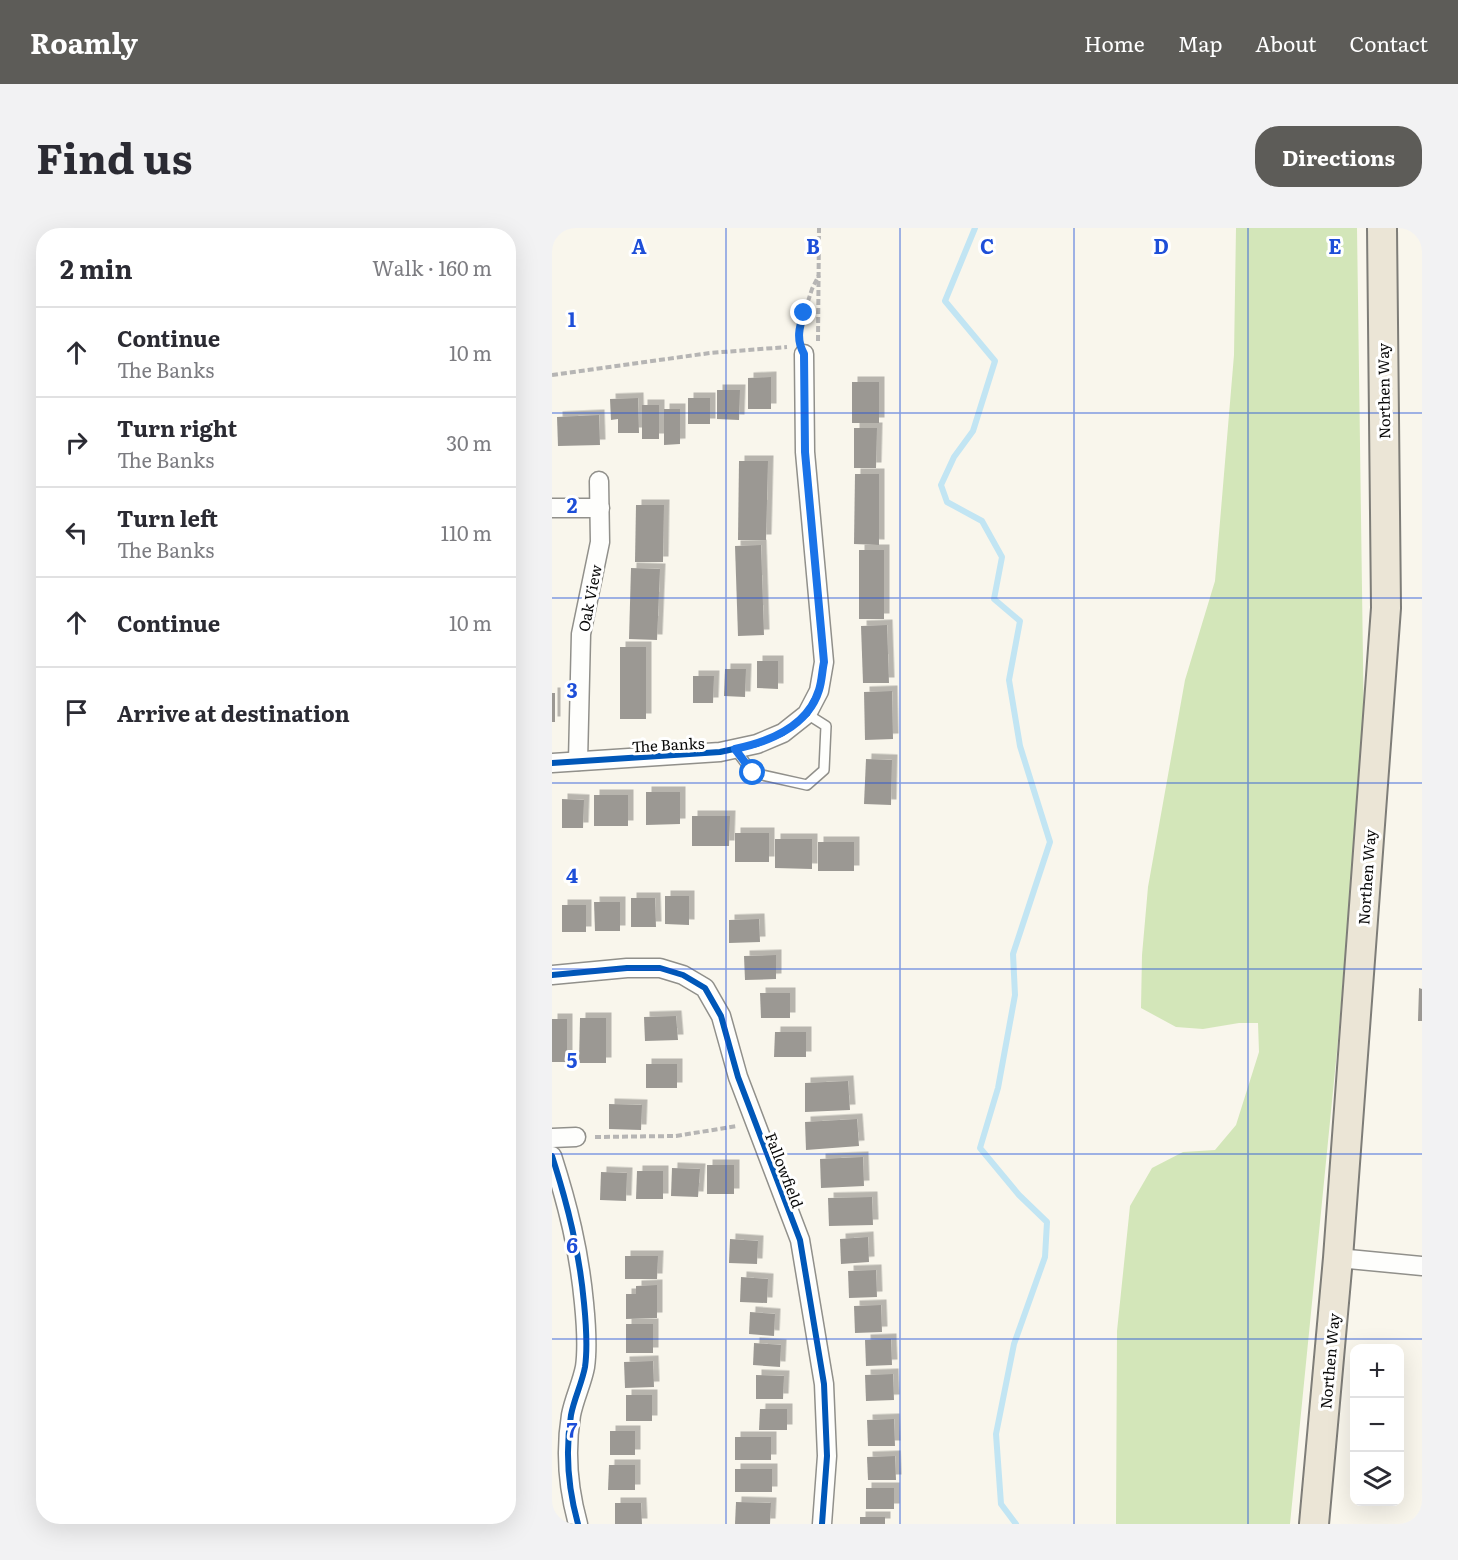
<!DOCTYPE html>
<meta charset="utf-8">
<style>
body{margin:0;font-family:Literata,serif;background:#f2f2f3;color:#2b2b33}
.controls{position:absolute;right:18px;bottom:18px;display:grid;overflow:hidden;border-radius:12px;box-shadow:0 6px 24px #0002}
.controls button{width:54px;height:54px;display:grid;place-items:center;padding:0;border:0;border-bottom:2px solid #e1e1e2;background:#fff;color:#2b2b33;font:30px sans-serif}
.stop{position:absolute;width:18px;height:18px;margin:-14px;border:4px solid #1a73e8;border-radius:50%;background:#fff}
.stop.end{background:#1a73e8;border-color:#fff;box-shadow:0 2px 6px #0008}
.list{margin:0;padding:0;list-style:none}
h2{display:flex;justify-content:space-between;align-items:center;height:78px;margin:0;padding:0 24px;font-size:26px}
h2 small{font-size:20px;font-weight:400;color:#7c7c81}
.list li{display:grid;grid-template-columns:39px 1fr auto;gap:18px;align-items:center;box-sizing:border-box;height:90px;padding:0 24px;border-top:2px solid #e1e1e2}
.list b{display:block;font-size:22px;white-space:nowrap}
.list p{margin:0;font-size:20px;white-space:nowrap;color:#7c7c81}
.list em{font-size:20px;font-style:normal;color:#7c7c81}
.icon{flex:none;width:33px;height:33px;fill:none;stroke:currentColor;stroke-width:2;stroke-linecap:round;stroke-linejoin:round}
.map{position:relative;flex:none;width:870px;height:1296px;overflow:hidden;border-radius:24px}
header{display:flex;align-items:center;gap:36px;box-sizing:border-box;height:84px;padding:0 30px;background:#5d5c58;color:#fff}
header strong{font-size:28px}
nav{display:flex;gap:33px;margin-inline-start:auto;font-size:21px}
.intro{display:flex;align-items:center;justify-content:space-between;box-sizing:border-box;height:144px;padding:0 36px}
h1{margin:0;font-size:42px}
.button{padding:15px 27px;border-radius:24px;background:#5d5c58;color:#fff;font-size:21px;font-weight:700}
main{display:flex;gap:36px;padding:0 36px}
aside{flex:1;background:#fff;border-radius:24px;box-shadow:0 6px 24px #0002}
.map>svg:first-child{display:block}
.forest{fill:#d3e6b9}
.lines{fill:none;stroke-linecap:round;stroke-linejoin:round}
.stream{stroke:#c2e5f3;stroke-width:6}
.building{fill:#9b9893;filter:url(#shadow)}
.lane-casing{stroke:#91908b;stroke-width:12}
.street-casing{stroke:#91908b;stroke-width:21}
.primary-casing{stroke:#7e7d78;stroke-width:32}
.path{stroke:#b6b5b4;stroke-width:4;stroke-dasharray:6 3;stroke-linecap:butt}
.lane{stroke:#fefefc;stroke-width:9}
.street{stroke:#fefefc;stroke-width:18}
.primary{stroke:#ebe5d6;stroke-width:28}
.cycleway-casing{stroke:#fff;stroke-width:10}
.cycleway{stroke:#0057b8;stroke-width:6}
.route{stroke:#1a73e8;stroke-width:8}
.grid{fill:none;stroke:#1d4ed8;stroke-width:1.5;stroke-opacity:0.55}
.labels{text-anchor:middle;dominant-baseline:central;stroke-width:6;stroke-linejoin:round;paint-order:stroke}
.street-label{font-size:15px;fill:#090909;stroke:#fff}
.grid-label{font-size:20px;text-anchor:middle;font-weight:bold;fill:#1d4ed8;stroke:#fff;stroke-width:6;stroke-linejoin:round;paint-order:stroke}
</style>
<header>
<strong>Roamly</strong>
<nav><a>Home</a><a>Map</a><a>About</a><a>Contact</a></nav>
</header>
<div class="intro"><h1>Find us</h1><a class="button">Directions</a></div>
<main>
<aside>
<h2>2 min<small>Walk · 160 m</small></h2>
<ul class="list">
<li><svg class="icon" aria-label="ahead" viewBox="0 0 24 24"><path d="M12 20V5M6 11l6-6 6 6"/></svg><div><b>Continue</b><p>The Banks</p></div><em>10 m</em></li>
<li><svg class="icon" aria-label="right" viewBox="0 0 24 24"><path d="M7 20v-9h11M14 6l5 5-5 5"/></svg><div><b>Turn right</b><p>The Banks</p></div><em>30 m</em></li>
<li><svg class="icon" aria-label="left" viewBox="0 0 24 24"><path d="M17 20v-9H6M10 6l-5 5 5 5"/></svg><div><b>Turn left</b><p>The Banks</p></div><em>110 m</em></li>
<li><svg class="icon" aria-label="ahead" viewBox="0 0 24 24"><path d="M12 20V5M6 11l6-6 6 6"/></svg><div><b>Continue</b></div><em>10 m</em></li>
<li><svg class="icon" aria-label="arrive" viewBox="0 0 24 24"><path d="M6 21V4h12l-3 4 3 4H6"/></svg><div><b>Arrive at destination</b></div></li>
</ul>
</aside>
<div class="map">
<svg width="870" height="1296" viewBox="0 0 870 1296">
<defs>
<filter id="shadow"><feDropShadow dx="5.5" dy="-5.5" stdDeviation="0" flood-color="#0004"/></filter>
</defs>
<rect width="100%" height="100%" fill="#f9f6ec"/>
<path class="forest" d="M684,0H805L812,505L785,823L738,1296H564L565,1103L578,978L600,940L631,924L663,922L684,897L707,824L706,795H687L651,801L624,799L589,780L590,727L596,659L633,452L663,353L682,127Z"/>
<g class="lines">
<path class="stream" d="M423,0L393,73L443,133L421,203L402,229L389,257L395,274L430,293L450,329L442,371L468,393L457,452L468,518L498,614L461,726L463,767L446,860L428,920L467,967L495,994L493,1029L462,1116L444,1206L449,1276L464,1296"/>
</g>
<g class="building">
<path d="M219,149V181H196V150Z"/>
<rect x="300" y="154" width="27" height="41"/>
<path d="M165,162H188L187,192L165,191Z"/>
<path d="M86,170L87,205H66V191L59,192L58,171Z"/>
<rect x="136" y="170" width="22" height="26"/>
<rect x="90" y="177" width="17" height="34"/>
<path d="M112,181H128V216L112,217Z"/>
<path d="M47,187L48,217L6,218L5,189Z"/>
<path d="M302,200H325L324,240H302Z"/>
<path d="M187,233H216L214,312H186Z"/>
<path d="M303,246H327V317L302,316Z"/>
<path d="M84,277H112L111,334H83Z"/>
<path d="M209,317L212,407L186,408L183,318Z"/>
<rect x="307" y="322" width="25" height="69"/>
<path d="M79,340L108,341L105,412L77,411Z"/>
<path d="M335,397L337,455H311L309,398Z"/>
<rect x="68" y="419" width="26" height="72"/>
<path d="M205,433H226V461L205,460Z"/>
<path d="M173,441H194L193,469L172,468Z"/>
<path d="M141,448H162L161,475H141Z"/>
<path d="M340,463L341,511L313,512L312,464Z"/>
<rect x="0" y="465" width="3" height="29"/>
<path d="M314,531L340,532L339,577L312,576Z"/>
<path d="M94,564H128V596L94,597Z"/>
<rect x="42" y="567" width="34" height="31"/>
<path d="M10,571L32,572L31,600H10Z"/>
<path d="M140,588H178L177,618H140Z"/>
<rect x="183" y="605" width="34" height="29"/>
<path d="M223,611H260V641L223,640Z"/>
<rect x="266" y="614" width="36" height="29"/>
<path d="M113,668H137V697L113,696Z"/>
<path d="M79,670H103L104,699H79Z"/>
<path d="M42,674H68V703H43Z"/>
<rect x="10" y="677" width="24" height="27"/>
<path d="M207,691L208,714L177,715V692Z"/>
<path d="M224,727V751L193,752L192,728Z"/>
<path d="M867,760L870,761V793H866Z"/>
<path d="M208,765H238V790H209Z"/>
<path d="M124,788L126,812L93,813L92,789Z"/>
<path d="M28,790H54V835H27Z"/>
<rect x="0" y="791" width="15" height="43"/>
<path d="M223,804H254V829H222Z"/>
<rect x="94" y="836" width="31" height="24"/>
<path d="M296,853L298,882L253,884V855Z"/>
<path d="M57,876L90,877L89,902L57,901Z"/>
<path d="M305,891L307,918L254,922L253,894Z"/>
<path d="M311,929L312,958L269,960L268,931Z"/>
<rect x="155" y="937" width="27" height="29"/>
<path d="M120,940L148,941L146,969L119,968Z"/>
<path d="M85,943H111V971H84Z"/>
<path d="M49,944L75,945L74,973L48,972Z"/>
<path d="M320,969L321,997L277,998L276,970Z"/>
<path d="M316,1009L317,1034L289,1036L288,1011Z"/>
<path d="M178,1011L206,1013L205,1036L177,1035Z"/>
<path d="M73,1028H106L105,1051H73Z"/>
<path d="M324,1042L325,1069L297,1070L296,1043Z"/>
<path d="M189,1049L216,1051L215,1075L188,1074Z"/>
<path d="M105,1057V1090L74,1091V1066H84V1058Z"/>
<path d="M329,1077L330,1104L303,1105L302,1078Z"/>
<path d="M198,1084L223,1086L222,1108L197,1106Z"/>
<rect x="74" y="1096" width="27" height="29"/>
<path d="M339,1111L340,1137L314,1138L313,1112Z"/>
<path d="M202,1115L229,1117L228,1139L201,1137Z"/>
<path d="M101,1133L102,1159L73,1160L72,1134Z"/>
<path d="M341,1146L342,1172L314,1173L313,1147Z"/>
<path d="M204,1147L232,1148L231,1171H204Z"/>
<rect x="74" y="1167" width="26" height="26"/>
<path d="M208,1181H235V1202H207Z"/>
<path d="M342,1191L343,1218H316L315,1192Z"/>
<rect x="58" y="1203" width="25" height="24"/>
<rect x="183" y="1209" width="36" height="23"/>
<path d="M343,1228L344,1252H316L315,1229Z"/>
<path d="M57,1237H83V1262H56Z"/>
<rect x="183" y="1241" width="37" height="23"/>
<rect x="314" y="1260" width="28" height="21"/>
<path d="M184,1274L219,1275L218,1296H183Z"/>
<path d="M63,1275H89L90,1296H63Z"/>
<rect x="308" y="1289" width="25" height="7"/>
</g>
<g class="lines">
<defs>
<path id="lane" d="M183,521L201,545L255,557L272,542L274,498L255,486"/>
<g id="street">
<path d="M0,280H48"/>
<path d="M26,533L29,406L48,314L47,253"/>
<path d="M0,535L168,524L205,516L231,505L255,486L267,463L272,434L253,224L252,126"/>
<path d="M0,747L75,740H108L131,747L153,760L169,788L186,849L248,1012L272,1156L275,1228L270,1296"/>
<path d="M0,910L24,909"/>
<path d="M0,928C16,978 27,1022 32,1075C34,1095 36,1118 33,1139C30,1155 22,1171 19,1187C13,1224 16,1260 26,1296"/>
<path d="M786,1030L870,1038"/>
</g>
<path id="primary" d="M762,1296L786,1030L834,380L830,0"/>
</defs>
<use href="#lane" class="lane-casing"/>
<use href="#street" class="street-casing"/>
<use href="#primary" class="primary-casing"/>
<g class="path">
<path d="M246,108V104L260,61L267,47"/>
<path d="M266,113L267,0"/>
<path d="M0,147L158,125L235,119"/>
<path d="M43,909L124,908L185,898"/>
</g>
<use href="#lane" class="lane"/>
<use href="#street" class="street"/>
<use href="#primary" class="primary"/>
<defs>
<g id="cycleway">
<path d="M0,535L168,524L205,516L231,505L255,486L267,463L272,434L253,224L252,126"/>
<path d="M0,747L75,740H108L131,747L153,760L169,788L186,849L248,1012L272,1156L275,1228L270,1296"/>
<path d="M0,928C16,978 27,1022 32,1075C34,1095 36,1118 33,1139C30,1155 22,1171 19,1187C13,1224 16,1260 26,1296"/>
</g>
</defs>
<use href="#cycleway" class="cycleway-casing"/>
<use href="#cycleway" class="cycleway"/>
</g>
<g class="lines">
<path class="route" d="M201,545L183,521C217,514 256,498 267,462C270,453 270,443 272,434L253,224L252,126C244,111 247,100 252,85"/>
</g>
<path class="grid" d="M174,0V1296M348,0V1296M522,0V1296M696,0V1296M0,185H870M0,370H870M0,555H870M0,741H870M0,926H870M0,1111H870"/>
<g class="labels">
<g class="street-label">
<text transform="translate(831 163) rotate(-91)">Northen Way</text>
<text transform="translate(37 370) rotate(-79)">Oak View</text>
<text transform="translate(116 516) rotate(-3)">The Banks</text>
<text transform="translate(814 649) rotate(-86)">Northen Way</text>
<text transform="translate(233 942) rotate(69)">Fallowfield</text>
<text transform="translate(777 1133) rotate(-85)">Northen Way</text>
</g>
</g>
<g class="grid-label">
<text x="87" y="26">A</text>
<text x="261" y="26">B</text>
<text x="435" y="26">C</text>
<text x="609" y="26">D</text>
<text x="783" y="26">E</text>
<text x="20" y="99">1</text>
<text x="20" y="285">2</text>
<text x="20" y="470">3</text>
<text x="20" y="655">4</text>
<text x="20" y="840">5</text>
<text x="20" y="1025">6</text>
<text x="20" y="1210">7</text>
</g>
</svg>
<div class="controls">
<button>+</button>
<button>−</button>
<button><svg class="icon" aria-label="layers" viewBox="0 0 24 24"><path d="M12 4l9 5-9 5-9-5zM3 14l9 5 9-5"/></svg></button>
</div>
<div class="stop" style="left:201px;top:545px"></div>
<div class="stop end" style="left:252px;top:85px"></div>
</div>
</main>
